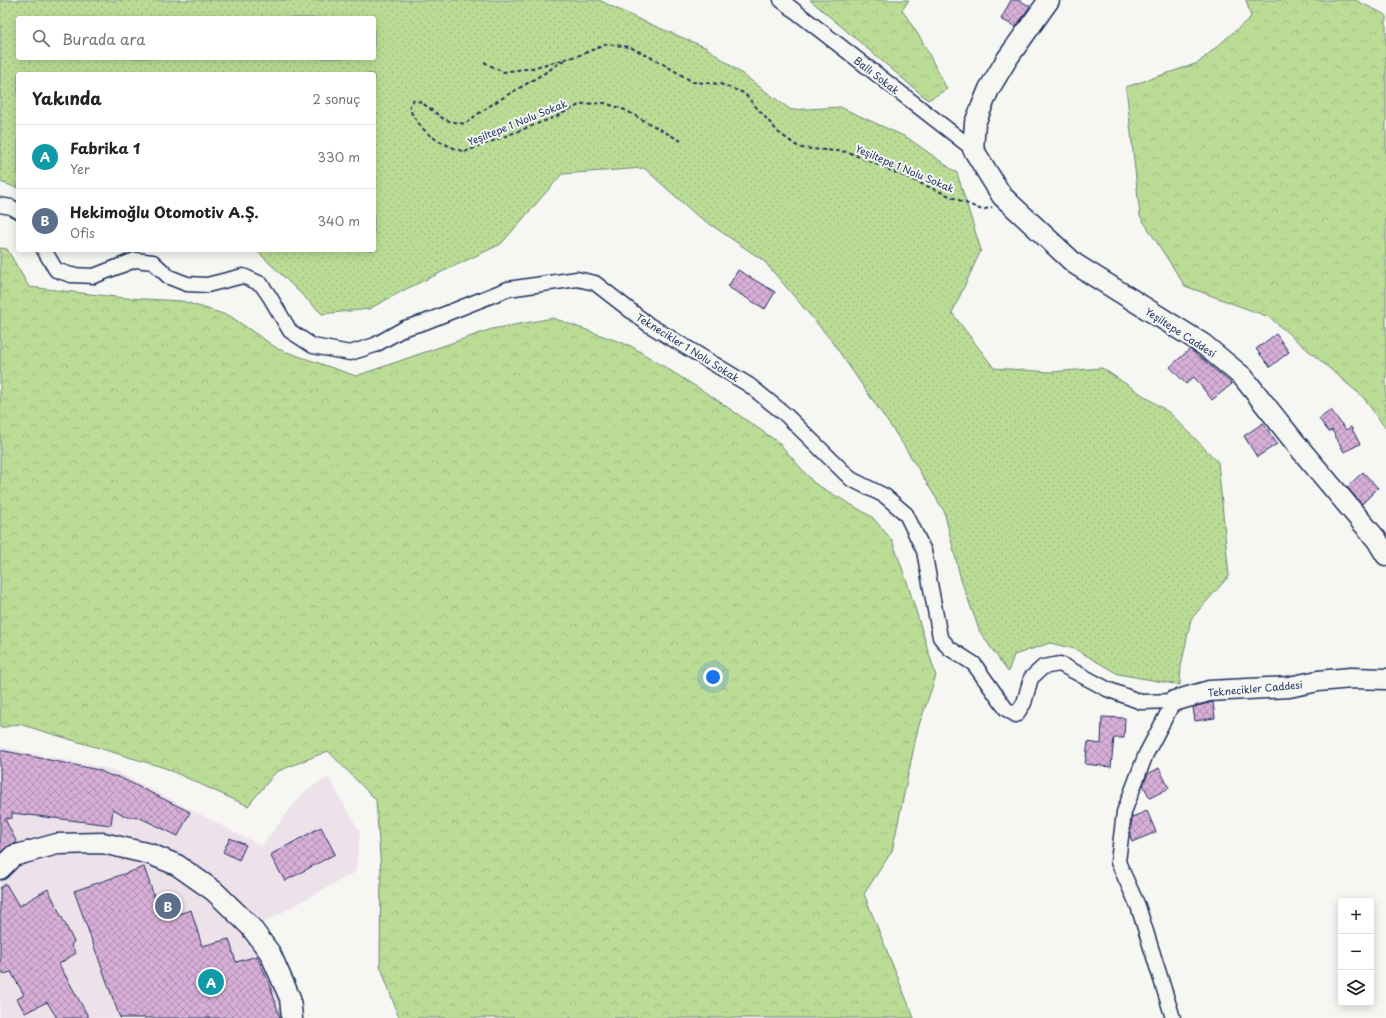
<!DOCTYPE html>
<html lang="tr">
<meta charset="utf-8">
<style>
body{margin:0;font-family:"Playpen Sans",sans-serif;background:#f6f6f6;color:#222}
.controls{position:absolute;right:12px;bottom:12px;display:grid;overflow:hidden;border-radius:4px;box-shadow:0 2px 10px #0003}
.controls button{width:36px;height:36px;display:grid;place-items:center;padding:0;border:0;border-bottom:1px solid #e0e0e0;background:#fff;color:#222;font:20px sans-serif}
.you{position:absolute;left:713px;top:677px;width:14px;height:14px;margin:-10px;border:3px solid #fff;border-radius:50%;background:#1a73e8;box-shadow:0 0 0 6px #1a73e833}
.badge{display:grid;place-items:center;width:26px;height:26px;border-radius:50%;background:#1f6fb2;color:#fff;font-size:13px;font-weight:700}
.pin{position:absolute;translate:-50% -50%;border:2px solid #fff;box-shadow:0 1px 4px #0006}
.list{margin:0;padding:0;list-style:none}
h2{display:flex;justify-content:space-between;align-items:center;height:52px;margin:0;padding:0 16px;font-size:17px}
h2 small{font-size:13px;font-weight:400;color:#767676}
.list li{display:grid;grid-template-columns:26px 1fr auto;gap:12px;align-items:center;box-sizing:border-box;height:64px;padding:0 16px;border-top:1px solid #e0e0e0}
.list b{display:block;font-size:15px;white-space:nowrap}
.list p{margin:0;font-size:13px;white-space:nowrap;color:#767676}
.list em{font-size:13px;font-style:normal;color:#767676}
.icon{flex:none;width:22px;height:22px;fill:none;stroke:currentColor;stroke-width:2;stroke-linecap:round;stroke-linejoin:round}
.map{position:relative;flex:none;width:1386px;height:1018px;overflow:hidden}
.search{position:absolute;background:#fff;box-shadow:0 2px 10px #0003;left:16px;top:16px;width:360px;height:44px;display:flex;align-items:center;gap:10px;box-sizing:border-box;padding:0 14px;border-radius:4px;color:#767676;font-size:15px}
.panel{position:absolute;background:#fff;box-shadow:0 2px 10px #0003;left:16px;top:72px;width:360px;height:180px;border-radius:4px}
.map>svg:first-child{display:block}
.built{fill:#ede1ea}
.forest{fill:url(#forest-crowns);stroke:#6b867a}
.garden{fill:url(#garden-dots);stroke:#6b867a;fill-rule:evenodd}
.building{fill:url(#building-cross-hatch);stroke:#1b2f5e}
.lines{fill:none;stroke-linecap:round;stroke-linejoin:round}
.street-casing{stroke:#1b2f5e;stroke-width:17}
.secondary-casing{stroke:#1b2f5e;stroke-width:23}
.path{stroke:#1b2f5e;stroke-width:2;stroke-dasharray:4 3;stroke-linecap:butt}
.street{stroke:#f6f6f2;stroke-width:14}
.secondary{stroke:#f6f6f2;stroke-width:20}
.labels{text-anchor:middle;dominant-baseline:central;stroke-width:4;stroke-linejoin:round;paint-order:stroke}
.street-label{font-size:10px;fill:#1b2f5e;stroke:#f6f6f2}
</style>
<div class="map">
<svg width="1386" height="1018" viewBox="0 0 1386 1018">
<defs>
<pattern id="forest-crowns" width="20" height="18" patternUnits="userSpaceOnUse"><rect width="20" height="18" fill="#bbdc95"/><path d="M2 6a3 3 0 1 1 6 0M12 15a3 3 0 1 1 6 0" fill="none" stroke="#a0bd83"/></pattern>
<pattern id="garden-dots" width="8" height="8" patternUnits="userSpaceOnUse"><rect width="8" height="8" fill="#bbdc95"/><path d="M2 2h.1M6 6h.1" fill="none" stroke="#a0bd83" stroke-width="1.8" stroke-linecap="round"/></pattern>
<pattern id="building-cross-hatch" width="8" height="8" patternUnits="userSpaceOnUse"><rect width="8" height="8" fill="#d8afd7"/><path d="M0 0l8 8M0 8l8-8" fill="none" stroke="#ae8fb2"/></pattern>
</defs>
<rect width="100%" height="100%" fill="#f6f6f2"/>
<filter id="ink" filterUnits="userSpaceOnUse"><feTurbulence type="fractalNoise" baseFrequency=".025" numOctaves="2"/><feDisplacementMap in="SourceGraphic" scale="8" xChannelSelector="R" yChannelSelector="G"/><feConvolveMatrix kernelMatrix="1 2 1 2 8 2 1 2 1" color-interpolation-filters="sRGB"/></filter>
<g filter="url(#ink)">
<path class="built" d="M0,747L114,770L261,846L303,793L328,777L360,832L355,872L259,925L299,1018H0Z"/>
<g class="forest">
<path d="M810,0H909L902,10L921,39L947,89L928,100Z"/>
<path d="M1246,0H1355L1386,15V429L1363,397L1269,317L1185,286L1140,216L1126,87L1198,63L1251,17Z"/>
<path d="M0,248L7,249L29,287L125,298L182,301L230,316L278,349L356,376L492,329L553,318L631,346L711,396L778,442L814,483L872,517L892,540L907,582L936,676L918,728L892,851L864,894L914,1018H399L380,965L381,871L376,800L328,751L276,772L248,806L165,768L19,724L0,728Z"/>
</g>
<path class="garden" d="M0,0H599L636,18L707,48L791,110L840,107L908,138L957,173L981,250L952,313L994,368L1051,372L1102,368L1170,413L1218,462L1229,576L1191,619L1181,666L1180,685L1118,674L1075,649L1050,643L1014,655L1008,672L980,632L961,580L944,511L903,444L831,340L764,261L695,214L644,168L562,174L501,244L408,288L369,309L322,314L257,251L246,250H374V74H18V188L0,182ZM18,18H374V58H18Z"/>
<g class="building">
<path d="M1011,0H1018L1030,6L1016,27L1001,19Z"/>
<path d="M738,270L775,292L765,309L728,287Z"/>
<path d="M1276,334L1289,352L1270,367L1256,349Z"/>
<path d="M1190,349L1232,384L1212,400L1194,377L1186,384L1170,367Z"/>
<path d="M1331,410L1346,430L1351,427L1360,444L1344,452L1332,430L1329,432L1319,419Z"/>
<path d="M1263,423L1277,444L1257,457L1244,436Z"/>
<path d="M1363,472L1378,488L1362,504L1347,487Z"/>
<path d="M1213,702L1215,718L1195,721L1193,707Z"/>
<path d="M1102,717L1125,718L1124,738H1114L1111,767L1085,764L1088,742L1101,744Z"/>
<path d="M0,750L99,770L109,775L119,777L190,812L178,836L138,817L125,816L113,809L111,825L12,813V818L5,819L17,843L10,845L0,853Z"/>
<path d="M1159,768L1169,788L1150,798L1143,785L1148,774Z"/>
<path d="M1147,811L1156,832L1132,842L1130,836L1132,817Z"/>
<path d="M321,827L335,854L285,881L270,855Z"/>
<path d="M230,838L246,845L239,860L223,852Z"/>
<path d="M144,867L155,899L167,895L169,903L173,902L178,914L191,910L202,946L229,939L236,962L257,956L270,985L280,1018H120L74,891Z"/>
<path d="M6,884L19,906L48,889L74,942L71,945L76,953L59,964L89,1018H57L47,1002L25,1013L17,999L24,995L11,972L4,974L0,969V888Z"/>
</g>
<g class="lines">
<defs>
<g id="street">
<path d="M781,0L973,149"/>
<path d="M0,205L11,207L18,211"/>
<path d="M44,250L56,270L71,275L94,276L135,260L153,262L169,277L187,284L207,285L243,276L261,284L270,297L290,331L313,346L350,353L375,345L405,328L425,322L508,289L577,279L595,283L649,325L749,385L786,415L851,479L885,496L906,514L924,551L940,637L949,648L974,664L1006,709L1016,715L1024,703L1031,678L1043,667L1060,664L1107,689L1141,702L1174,701"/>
<path d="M1173,1018L1138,906L1118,862L1124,812L1146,754L1174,701"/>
</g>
<g id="secondary">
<path d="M1049,0L1007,59L989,89L975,123L973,149L1002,196L1075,264L1203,344L1243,377L1301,450L1377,540L1386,555"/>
<path d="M1174,701L1209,691L1289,687L1318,681L1351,678L1386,679"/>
<path d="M0,869L13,856L57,844L103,843L150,854L177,865L214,891L250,926L270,953L290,998L292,1018"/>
</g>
</defs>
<use href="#street" class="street-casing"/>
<use href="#secondary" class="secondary-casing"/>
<g class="path">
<path d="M564,60C532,83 495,99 465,124L445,120L421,102L413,100L409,108C424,136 436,141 464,152L555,117L581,104L604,103L623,109L683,142"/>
<path d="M484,62L503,72L532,68L580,55L607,44L630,47L658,61L693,82L720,84L744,93L779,133L800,148L848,152L982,210L992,207"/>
</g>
<use href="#street" class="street"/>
<use href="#secondary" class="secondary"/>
</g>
</g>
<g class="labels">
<g class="street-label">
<text transform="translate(877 75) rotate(38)">Ballı Sokak</text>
<text transform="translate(517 122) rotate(-22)">Yeşiltepe 1 Nolu Sokak</text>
<text transform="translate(905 168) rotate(23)">Yeşiltepe 1 Nolu Sokak</text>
<text transform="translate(1181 332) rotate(33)">Yeşiltepe Caddesi</text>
<text transform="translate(688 347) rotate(32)">Teknecikler 1 Nolu Sokak</text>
<text transform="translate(1255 688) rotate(-5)">Teknecikler Caddesi</text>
</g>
</g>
</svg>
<div class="controls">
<button>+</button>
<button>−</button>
<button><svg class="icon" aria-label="layers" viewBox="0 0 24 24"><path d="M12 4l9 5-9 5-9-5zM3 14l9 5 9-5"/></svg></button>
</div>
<div class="you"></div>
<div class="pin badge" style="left:211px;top:982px;background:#0f9aa8">A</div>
<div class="pin badge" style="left:168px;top:906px;background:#5c6f8a">B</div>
<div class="search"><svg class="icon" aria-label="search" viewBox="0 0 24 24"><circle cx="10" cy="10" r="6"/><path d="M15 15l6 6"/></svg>Burada ara</div>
<section class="panel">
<h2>Yakında<small>2 sonuç</small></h2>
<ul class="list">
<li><span class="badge" style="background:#0f9aa8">A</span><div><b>Fabrika 1</b><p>Yer</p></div><em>330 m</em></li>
<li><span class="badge" style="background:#5c6f8a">B</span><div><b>Hekimoğlu Otomotiv A.Ş.</b><p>Ofis</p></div><em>340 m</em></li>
</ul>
</section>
</div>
